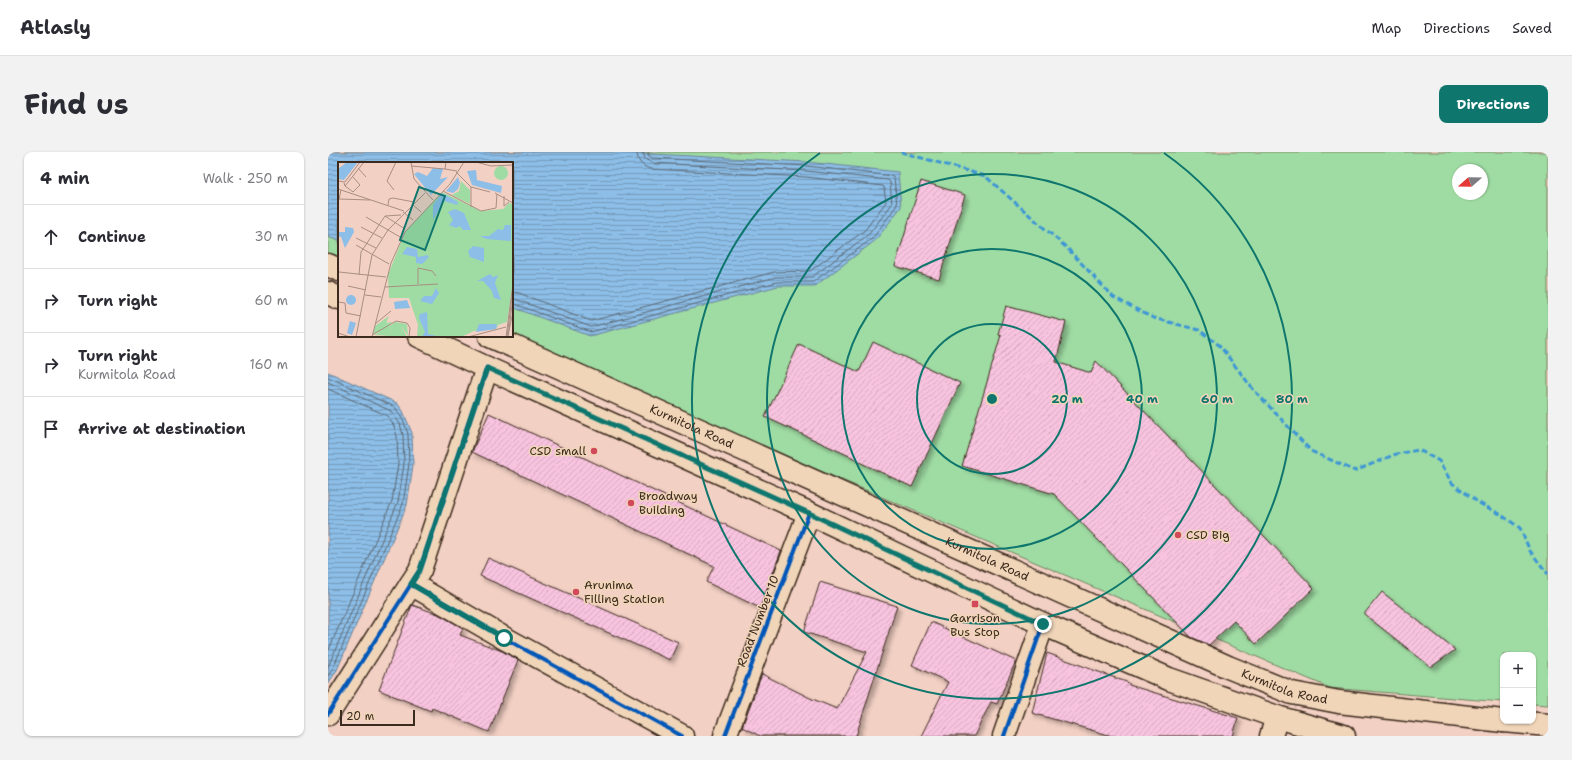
<!DOCTYPE html>
<meta charset="utf-8">
<style>
body{margin:0;font-family:"Shantell Sans",sans-serif;background:#f2f2f3;color:#2b2b33}
.controls{position:absolute;right:12px;bottom:12px;display:grid;overflow:hidden;border-radius:8px;box-shadow:0 1px 3px #0004}
.controls button{width:36px;height:36px;display:grid;place-items:center;padding:0;border:0;border-bottom:1px solid #e1e1e2;background:#fff;color:#2b2b33;font:20px sans-serif}
.compass{position:absolute;left:1124px;top:12px;width:36px;height:36px;border-radius:50%;background:#fff;box-shadow:0 1px 3px #0004;rotate:250deg}
.scale{position:absolute;left:12px;bottom:10px;width:75px;box-sizing:border-box;padding-left:4px;border:2px solid #3b2a1e;border-top:0;font-size:11px;line-height:14px;white-space:nowrap;color:#3b2a1e;-webkit-text-stroke:3px #f1d5b8;paint-order:stroke}
.stop{position:absolute;width:12px;height:12px;margin:-9px;border:3px solid #0f766e;border-radius:50%;background:#fff}
.stop.end{background:#0f766e;border-color:#fff;box-shadow:0 1px 4px #0008}
.list{margin:0;padding:0;list-style:none}
h2{display:flex;justify-content:space-between;align-items:center;height:52px;margin:0;padding:0 16px;font-size:17px}
h2 small{font-size:13px;font-weight:400;color:#7c7c81}
.list li{display:grid;grid-template-columns:26px 1fr auto;gap:12px;align-items:center;box-sizing:border-box;height:64px;padding:0 16px;border-top:1px solid #e1e1e2}
.list b{display:block;font-size:15px;white-space:nowrap}
.list p{margin:0;font-size:13px;white-space:nowrap;color:#7c7c81}
.list em{font-size:13px;font-style:normal;color:#7c7c81}
.icon{flex:none;width:22px;height:22px;fill:none;stroke:currentColor;stroke-width:2;stroke-linecap:round;stroke-linejoin:round}
.map{position:relative;flex:none;width:1220px;height:584px;overflow:hidden;border-radius:8px}
header{display:flex;align-items:center;gap:24px;box-sizing:border-box;height:56px;padding:0 20px;background:#fff;border-bottom:1px solid #e1e1e2}
header strong{font-size:19px}
nav{display:flex;gap:22px;margin-inline-start:auto;font-size:14px}
.intro{display:flex;align-items:center;justify-content:space-between;box-sizing:border-box;height:96px;padding:0 24px}
h1{margin:0;font-size:28px}
.button{padding:10px 18px;border-radius:8px;background:#0f766e;color:#fff;font-size:14px;font-weight:700}
main{display:flex;gap:24px;padding:0 24px}
aside{flex:1;background:#fff;border-radius:8px;box-shadow:0 1px 3px #0004}
.map>svg:first-child{display:block}
.grass{fill:#9fdca3;stroke:#6d8360;fill-rule:evenodd}
.water{fill:url(#water-rules);stroke:#6c8397}
.lines{fill:none;stroke-linecap:round;stroke-linejoin:round}
.shore{stroke:#5b656f;stroke-width:1}
.building{fill:url(#building-hatch);stroke:#3b2a1e;filter:url(#shadow)}
.minor-casing{stroke:#3b2a1e;stroke-width:25}
.major-casing{stroke:#3b2a1e;stroke-width:25}
.minor{stroke:#f1d5b8;stroke-width:22}
.major{stroke:#f1d5b8;stroke-width:22}
.quiet{stroke:#3e96d5;stroke-width:3;stroke-dasharray:6 3;stroke-linecap:butt}
.cycleway-casing{stroke:#f1d5b8;stroke-width:6}
.cycleway{stroke:#0057b8;stroke-width:4}
.route{stroke:#0f766e;stroke-width:5}
.ring{fill:none;stroke:#0f766e;stroke-width:2}
.poi-dot{fill:#d1495b;stroke:#f1d5b8;stroke-width:1.5}
.labels{text-anchor:middle;dominant-baseline:central;stroke-width:3;stroke-linejoin:round;paint-order:stroke}
.street-label{font-size:12px;fill:#3b2a1e;stroke:#f1d5b8}
.poi-label{font-size:12px;fill:#3b2a1e;stroke:#f1d5b8;text-anchor:start}
.inset-road{fill:none;stroke:#a98e82;stroke-width:1}
.view{fill:#0f766e;fill-opacity:0.15;stroke:#0f766e;stroke-width:2}
.inset-edge{fill:none;stroke:#3b2a1e;stroke-width:2}
.centre{fill:#0f766e;stroke:#f1d5b8;stroke-width:2}
.ring-label{font-size:12px;text-anchor:middle;font-weight:bold;fill:#0f766e;stroke:#f1d5b8;stroke-width:3;stroke-linejoin:round;paint-order:stroke}
</style>
<header>
<strong>Atlasly</strong>
<nav><a>Map</a><a>Directions</a><a>Saved</a></nav>
</header>
<div class="intro"><h1>Find us</h1><a class="button">Directions</a></div>
<main>
<aside>
<h2>4 min<small>Walk · 250 m</small></h2>
<ul class="list">
<li><svg class="icon" aria-label="ahead" viewBox="0 0 24 24"><path d="M12 20V5M6 11l6-6 6 6"/></svg><div><b>Continue</b></div><em>30 m</em></li>
<li><svg class="icon" aria-label="right" viewBox="0 0 24 24"><path d="M7 20v-9h11M14 6l5 5-5 5"/></svg><div><b>Turn right</b></div><em>60 m</em></li>
<li><svg class="icon" aria-label="right" viewBox="0 0 24 24"><path d="M7 20v-9h11M14 6l5 5-5 5"/></svg><div><b>Turn right</b><p>Kurmitola Road</p></div><em>160 m</em></li>
<li><svg class="icon" aria-label="arrive" viewBox="0 0 24 24"><path d="M6 21V4h12l-3 4 3 4H6"/></svg><div><b>Arrive at destination</b></div></li>
</ul>
</aside>
<div class="map">
<svg width="1220" height="584" viewBox="0 0 1220 584">
<defs>
<pattern id="water-rules" width="6" height="5" patternUnits="userSpaceOnUse"><rect width="6" height="5" fill="#8cbee8"/><path d="M0 2.5h6" fill="none" stroke="#749bbb"/></pattern>
<pattern id="building-hatch" width="6" height="6" patternUnits="userSpaceOnUse"><rect width="6" height="6" fill="#f8c3df"/><path d="M-1 1l2-2M0 6l6-6M5 7l2-2" fill="none" stroke="#d6a8bf"/></pattern>
<filter id="shadow"><feDropShadow dx="3.5" dy="3.5" stdDeviation="2" flood-color="#0004"/></filter>
</defs>
<rect width="100%" height="100%" fill="#f3d0c4"/>
<filter id="ink" filterUnits="userSpaceOnUse"><feTurbulence type="fractalNoise" baseFrequency=".025" numOctaves="2"/><feDisplacementMap in="SourceGraphic" scale="8" xChannelSelector="R" yChannelSelector="G"/><feConvolveMatrix kernelMatrix="1 2 1 2 8 2 1 2 1" color-interpolation-filters="sRGB"/></filter>
<g filter="url(#ink)">
<path class="grass" d="M0,0H1220V553L1205,552V503H1175V550L1002,536L176,184H184V11H11V114L0,109ZM1130,18H1154V42H1130Z"/>
<g class="water">
<path d="M0,0H286L479,10L570,20L573,55L548,88L487,134H450L262,184L184,155V11H11V89L0,85Z"/>
<path d="M0,220L69,251L75,259L84,281L85,313L79,353L9,518L0,532Z"/>
</g>
<g class="lines">
<g class="shore">
<path d="M184,140L191,141L263,169L446,120L482,119L537,78L558,50L556,35L555,34L478,25L323,17C314,15 309,9 309,0"/>
<path d="M184,146L263,175L448,125H484L541,82L564,52L562,30L560,28L478,19L324,11L317,7L315,0"/>
<path d="M184,151L263,180L449,130H485L545,86L569,53L566,26L565,24L478,14L324,6L321,4L320,0"/>
<path d="M0,225L67,255L76,270L80,282L81,312L75,352L5,516L0,524"/>
<path d="M0,230L63,259L72,272L75,283L76,312L70,350L0,515"/>
<path d="M0,237L60,264L66,274L69,284L70,312L64,349L0,500"/>
</g>
</g>
<g class="building">
<path d="M593,29L637,43L611,127L567,114Z"/>
<path d="M678,154L738,170L728,210L763,221L768,209L986,436L928,492L906,469L881,493L863,485L726,342L634,314L673,183L670,182Z"/>
<path d="M545,190L632,231L584,335L529,309L530,308L437,265L471,192L531,220Z"/>
<path d="M161,261L453,399L432,456L378,430L386,414L144,300Z"/>
<path d="M160,406L350,490L342,508L152,424Z"/>
<path d="M492,430L569,454L528,584H432L414,575L434,522L482,546L509,557L539,500L476,480Z"/>
<path d="M1054,440L1127,498L1103,515L1036,462Z"/>
<path d="M84,453L110,462L135,476L132,483L174,499L190,508L161,580L104,556L103,559L51,538Z"/>
<path d="M603,470L688,509L669,552L663,550L646,584H593L620,530L584,513Z"/>
<path d="M719,501L801,531V533L910,566L905,584H784L704,561Z"/>
</g>
<g class="lines">
<defs>
<g id="minor">
<path d="M83,432L176,486L354,584"/>
<path d="M0,562L92,418L159,216"/>
<path d="M397,584L481,361"/>
<path d="M676,584L715,472"/>
<path d="M943,584L949,565"/>
</g>
<g id="major">
<path d="M0,113L11,118"/>
<path d="M0,141L11,146"/>
<path d="M91,184L159,216L481,361L715,472L841,527L949,565L1016,584"/>
<path id="s1" d="M162,184L900,515L964,541L1011,550L1175,569"/>
<path d="M1176,569L1220,573"/>
</g>
</defs>
<use href="#minor" class="minor-casing"/>
<use href="#major" class="major-casing"/>
<use href="#minor" class="minor"/>
<use href="#major" class="major"/>
<path class="quiet" d="M573,0L657,24L740,97L785,145L825,166L871,178L891,193L925,237L983,299L1027,319L1068,302L1091,298L1111,309L1124,331L1151,351L1172,362L1192,376L1202,399L1220,422"/>
<defs>
<g id="cycleway">
<path d="M83,432L176,486L354,584"/>
<path d="M0,562L92,418L159,216"/>
<path d="M397,584L481,361"/>
<path d="M676,584L715,472"/>
</g>
</defs>
<use href="#cycleway" class="cycleway-casing"/>
<use href="#cycleway" class="cycleway"/>
</g>
</g>
<g class="lines" filter="url(#ink)">
<path class="route" d="M176,486L83,432L92,418L159,216L481,361L715,472"/>
</g>
<g class="ring">
<circle cx="664" cy="247" r="75"/>
<circle cx="664" cy="247" r="150"/>
<circle cx="664" cy="247" r="225"/>
<path d="M836 1A300 300 0 1 1 492 1"/>
</g>
<g class="poi-dot">
<circle cx="266" cy="299" r="4"/>
<circle cx="303" cy="351" r="4"/>
<circle cx="850" cy="383" r="4"/>
<circle cx="248" cy="440" r="4"/>
<rect x="643" y="448" width="8" height="8" rx="2"/>
</g>
<g class="labels">
<g class="street-label">
<text stroke="none"><textPath href="#s1" startOffset="221">Kurmitola Road</textPath></text>
<text stroke="none"><textPath href="#s1" startOffset="545">Kurmitola Road</textPath></text>
<text transform="translate(430 469) rotate(-69)">Road Number 10</text>
<text stroke="none"><textPath href="#s1" startOffset="869">Kurmitola Road</textPath></text>
</g>
<g class="poi-label">
<text x="258" y="299" text-anchor="end">CSD small</text>
<text x="311" y="344">Broadway<tspan x="311" dy="14">Building</tspan></text>
<text x="858" y="383">CSD Big</text>
<text x="256" y="433">Arunima<tspan x="256" dy="14">Filling Station</tspan></text>
<text x="647" y="466" text-anchor="middle">Garrison<tspan x="647" dy="14">Bus Stop</tspan></text>
</g>
</g>
<g transform="translate(10 10)">
<rect width="175" height="175" fill="#f3d0c4"/>
<path d="M104,30L143,49L165,47L171,41L175,42V123L169,160L160,163L158,167L136,169L123,175H79L80,163L71,136H51L50,113L67,70ZM57,160L69,162L70,174L64,165L63,172H53L52,164Z" fill="#9fdca3"/>
<path d="M126,48L142,51L164,50L151,54L136,52ZM144,118L154,128L156,136L160,138L159,151L155,149L144,127ZM117,121H128L112,130L106,128ZM134,124L139,130L148,145L131,136L113,135Z" fill="#9fdca3"/>
<path d="M156 11a7 7 0 1 1 14 0a7 7 0 1 1-14 0Z" fill="#9fdca3"/>
<path d="M123,19L132,28V42L114,33L121,29ZM51,154L48,161L54,160L52,163L53,172H63L64,165L69,175L36,173L42,170L35,172L37,164Z" fill="#9fdca3"/>
<path d="M9,0H20L6,18L0,17V7ZM95,6L105,7L102,17L110,15L93,33L76,12L80,10L89,14ZM138,8L139,18L164,24L163,31L134,23L129,9ZM120,15L122,21L120,27L115,31L108,29ZM104,31L120,40L119,43L106,39L95,58V43ZM117,47L126,51L133,68H125L122,64L118,66L111,63L115,58L110,50ZM167,63H173V79L148,77L142,74H151L160,67L165,68ZM7,65L15,66L16,70L7,86L3,75L0,74V70H7ZM135,84L146,86V100L132,95L130,89ZM69,85L79,87L80,95L89,93L91,95L84,102L78,101V95L64,92ZM152,112L155,115L160,113L157,121L163,138L156,136L154,129L145,119H139ZM98,126L101,131L94,142L82,139L86,134H94ZM8 138a5 5 0 1 1 10 0a5 5 0 1 1-10 0ZM69,138L72,146L57,147L56,140ZM89,150L90,172L102,175H84L87,170L81,156L82,152ZM12,159L18,161L14,173L9,171ZM141,162H158L159,164L158,167L138,170Z" fill="#8cbee8"/>
<path class="inset-road" d="M73,0L76,17L95,38M138,0L153,4L175,3M73,4L107,7L108,0M20,6L28,15M107,7L119,9M118,10L133,25L152,30M0,19L7,20L22,0M6,21L7,24L26,0M7,24L15,30L22,23L15,15M0,27L66,49M3,28L1,37L32,38M56,28L49,19L58,0M105,29L143,49L158,46L159,32M157,31L175,41M166,34V44L171,40M74,42L83,50M50,43L51,37L55,36L76,40M133,45V25M65,50L75,58M63,53L47,54L67,67M28,55L62,75M23,65L44,76M18,76L38,86M18,83L51,102M1,110L48,115M21,113L23,90L47,54M80,122V106L94,109L98,114M10,124L28,128M47,125L100,122M27,133L43,135M0,140L7,141L8,151L23,154M37,162L53,149M0,171L12,175M34,173L58,159L69,161L72,166L71,175M170,173L175,150M18,175L34,93L50,68L87,31M34,175L53,101L67,70L112,22L126,0M130,175L168,165M168,175L175,122M169,175L175,126M170,175L175,135"/>
<path class="view" d="M81,25L107,34L87,88L62,78Z"/>
<rect width="175" height="175" class="inset-edge"/>
</g>
<circle cx="664" cy="247" r="6" class="centre"/>
<g class="ring-label">
<text x="739" y="251">20 m</text>
<text x="814" y="251">40 m</text>
<text x="889" y="251">60 m</text>
<text x="964" y="251">80 m</text>
</g>
</svg>
<div class="controls">
<button>+</button>
<button>−</button>
</div>
<svg class="compass" viewBox="-18 -18 36 36"><path d="M0-13l5 13h-10z" fill="#e53935"/><path d="M0 13l5-13h-10z" fill="#7c7c81"/></svg>
<div class="scale">20 m</div>
<div class="stop" style="left:176px;top:486px"></div>
<div class="stop end" style="left:715px;top:472px"></div>
</div>
</main>
